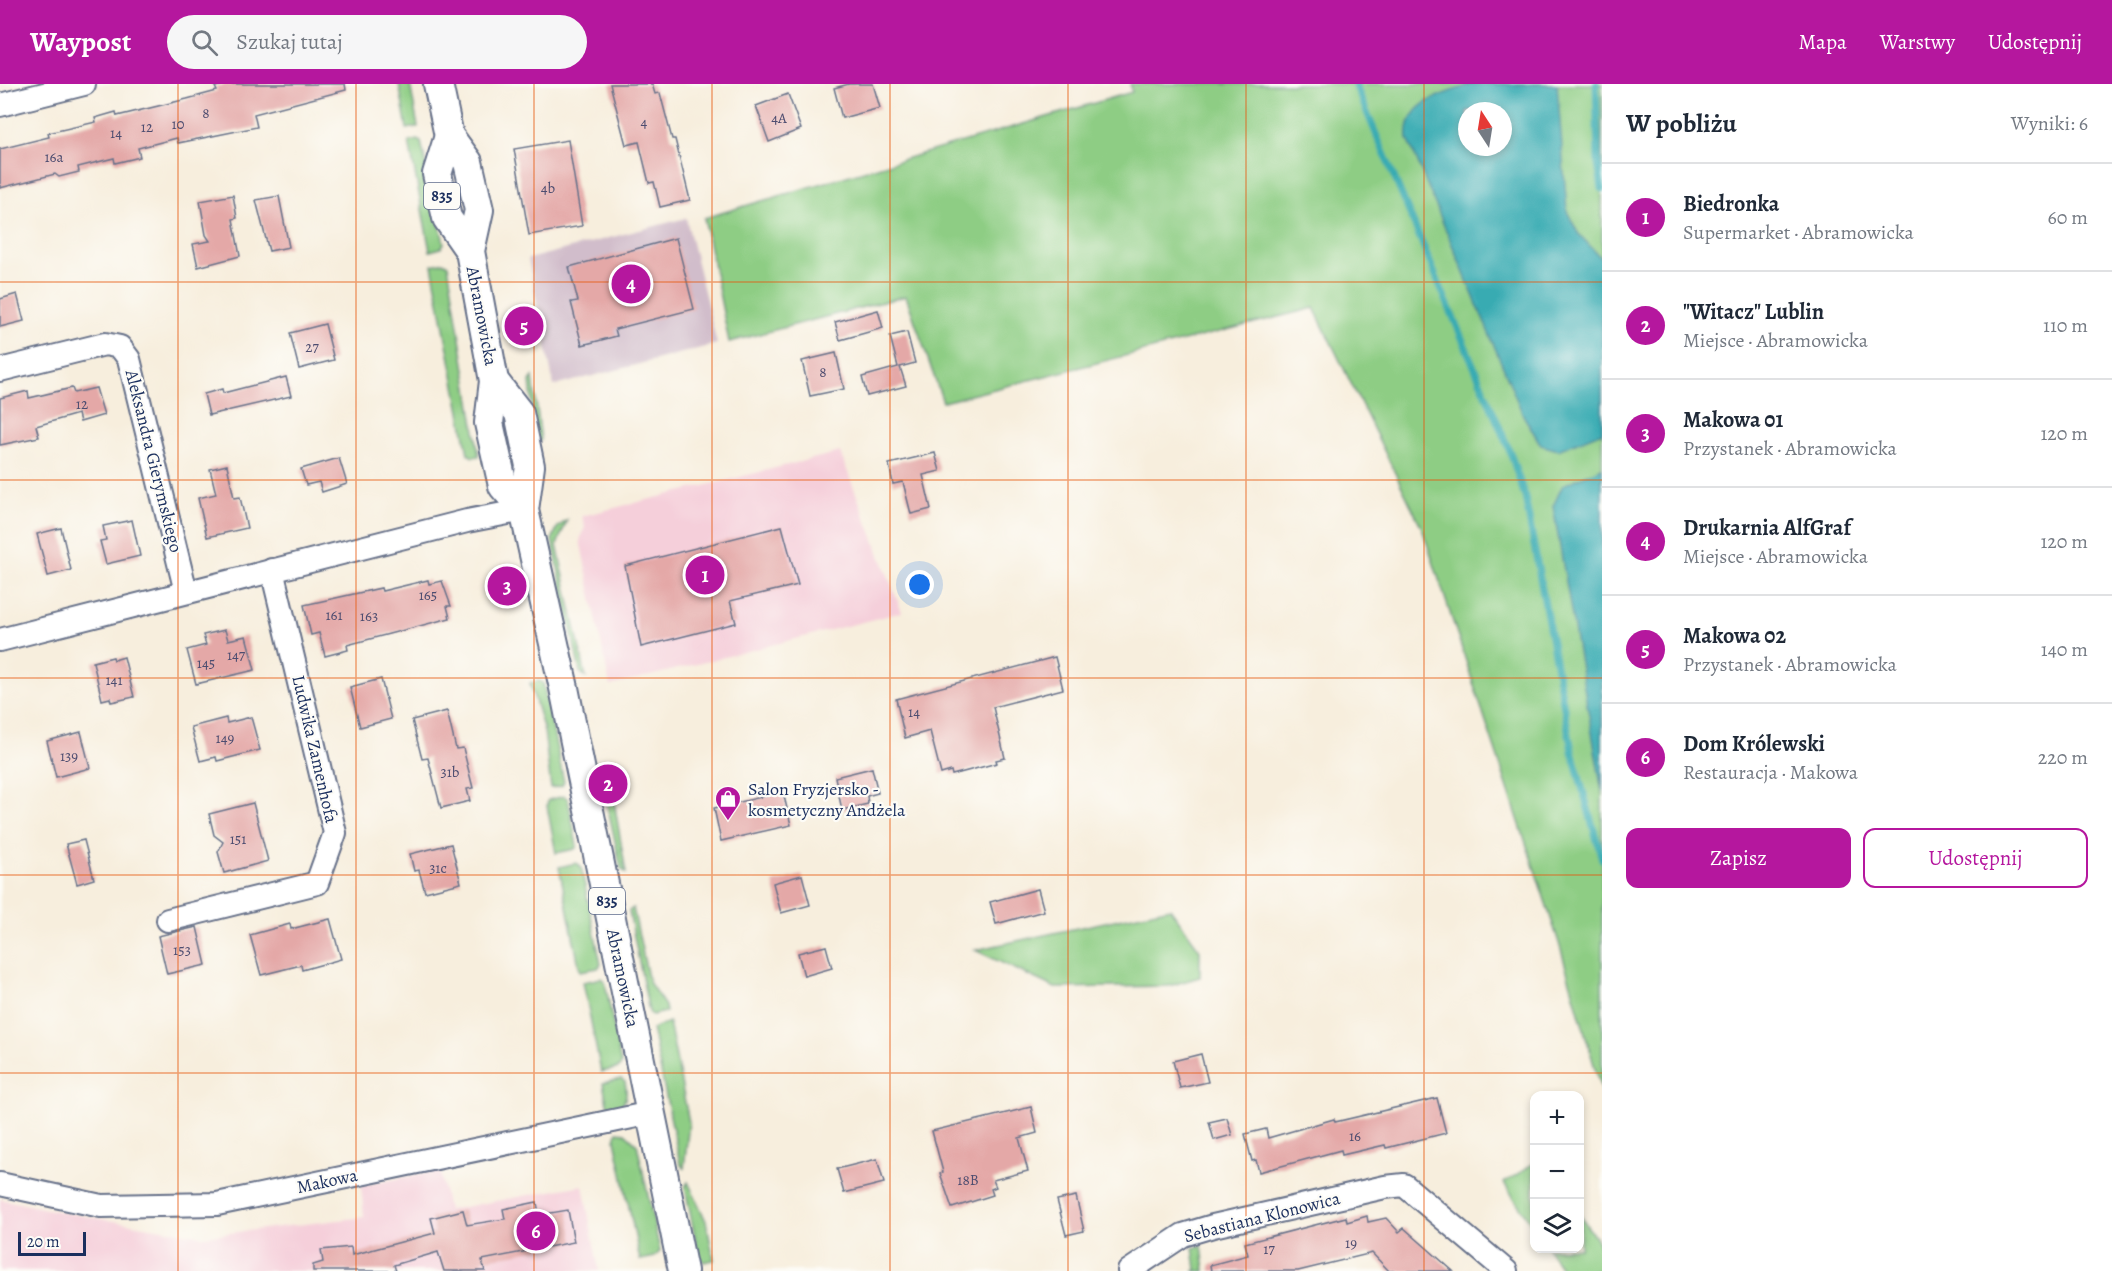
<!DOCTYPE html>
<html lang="pl">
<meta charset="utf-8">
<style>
body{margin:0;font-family:Alegreya,serif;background:#f6f6f7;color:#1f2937}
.controls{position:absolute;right:18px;bottom:18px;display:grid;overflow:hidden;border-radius:12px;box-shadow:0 3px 9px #0003}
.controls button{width:54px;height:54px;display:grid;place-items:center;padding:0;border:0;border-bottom:2px solid #e0e1e3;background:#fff;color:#1f2937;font:30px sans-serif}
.compass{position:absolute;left:1458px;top:18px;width:54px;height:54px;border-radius:50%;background:#fff;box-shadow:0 3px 9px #0003;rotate:348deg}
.scale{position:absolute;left:18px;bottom:15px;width:68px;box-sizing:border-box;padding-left:6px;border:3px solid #1b2f5e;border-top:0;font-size:16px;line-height:21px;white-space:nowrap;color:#1b2f5e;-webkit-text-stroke:4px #fdfcf7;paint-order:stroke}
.you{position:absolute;left:920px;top:501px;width:21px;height:21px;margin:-15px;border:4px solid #fff;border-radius:50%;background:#1a73e8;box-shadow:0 0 0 9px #1a73e833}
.badge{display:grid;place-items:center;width:39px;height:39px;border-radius:50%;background:#b5179e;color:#fff;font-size:20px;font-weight:700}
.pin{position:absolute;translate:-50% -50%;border:3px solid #fff;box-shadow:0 2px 6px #0006}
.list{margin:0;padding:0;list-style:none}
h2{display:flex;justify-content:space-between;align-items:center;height:78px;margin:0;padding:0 24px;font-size:26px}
h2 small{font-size:20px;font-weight:400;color:#747a83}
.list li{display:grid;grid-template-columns:39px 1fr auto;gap:18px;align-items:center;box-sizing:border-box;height:108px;padding:0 24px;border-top:2px solid #e0e1e3}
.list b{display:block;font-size:22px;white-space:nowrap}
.list p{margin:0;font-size:20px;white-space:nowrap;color:#747a83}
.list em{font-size:20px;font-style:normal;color:#747a83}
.actions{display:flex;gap:12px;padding:18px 24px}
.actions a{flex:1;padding:14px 0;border:2px solid #b5179e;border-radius:12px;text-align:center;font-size:21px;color:#b5179e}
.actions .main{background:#b5179e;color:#fff}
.icon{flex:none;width:33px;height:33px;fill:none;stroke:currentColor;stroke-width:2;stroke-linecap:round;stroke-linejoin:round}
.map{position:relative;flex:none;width:1602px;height:1187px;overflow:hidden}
header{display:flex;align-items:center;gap:36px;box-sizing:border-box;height:84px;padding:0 30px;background:#b5179e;color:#fff}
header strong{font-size:28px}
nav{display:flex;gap:33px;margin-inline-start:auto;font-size:21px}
.search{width:420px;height:54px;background:#f6f6f7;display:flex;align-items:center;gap:15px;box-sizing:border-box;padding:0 21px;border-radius:33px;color:#747a83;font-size:22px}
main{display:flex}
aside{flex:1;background:#fff}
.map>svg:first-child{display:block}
.built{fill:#f5cfda}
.industrial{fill:#d1bdcb}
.green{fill:#8ecd84;stroke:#547e71;stroke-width:1.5;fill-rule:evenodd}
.water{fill:#38abb2;stroke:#2a6d88;stroke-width:1.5;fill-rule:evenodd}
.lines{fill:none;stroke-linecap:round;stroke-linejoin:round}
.stream{stroke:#38abb2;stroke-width:7}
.building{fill:#e4a8a7}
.minor-casing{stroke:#68728a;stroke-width:26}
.major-casing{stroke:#68728a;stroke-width:32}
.minor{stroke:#fff;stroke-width:22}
.major{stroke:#fff;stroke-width:28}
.grid{fill:none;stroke:#e8590c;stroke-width:1.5;stroke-opacity:0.55}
.labels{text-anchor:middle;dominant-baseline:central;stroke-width:4.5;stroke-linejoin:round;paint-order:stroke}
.number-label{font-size:15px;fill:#4d4d70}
.shield{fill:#fdfcf7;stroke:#5f6c8c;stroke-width:1.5}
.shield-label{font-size:16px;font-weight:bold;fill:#1b2f5e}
.street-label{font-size:18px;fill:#1b2f5e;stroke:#fdfcf7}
.poi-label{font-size:18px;fill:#1b2f5e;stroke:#fdfcf7;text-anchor:start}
</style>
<header>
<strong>Waypost</strong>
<div class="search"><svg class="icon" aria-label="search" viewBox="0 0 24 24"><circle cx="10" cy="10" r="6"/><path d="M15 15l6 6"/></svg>Szukaj tutaj</div>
<nav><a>Mapa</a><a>Warstwy</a><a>Udostępnij</a></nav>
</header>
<main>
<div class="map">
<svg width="1602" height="1187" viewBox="0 0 1602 1187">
<rect width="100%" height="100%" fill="#fdfcf7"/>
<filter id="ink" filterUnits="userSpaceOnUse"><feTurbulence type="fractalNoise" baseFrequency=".0167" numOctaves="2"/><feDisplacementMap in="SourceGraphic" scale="12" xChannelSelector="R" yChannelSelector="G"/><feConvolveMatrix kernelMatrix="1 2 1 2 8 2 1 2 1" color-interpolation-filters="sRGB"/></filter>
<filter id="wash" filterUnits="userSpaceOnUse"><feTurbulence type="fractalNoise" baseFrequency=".008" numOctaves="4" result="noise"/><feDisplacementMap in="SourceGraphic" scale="24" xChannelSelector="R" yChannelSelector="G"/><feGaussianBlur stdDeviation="1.35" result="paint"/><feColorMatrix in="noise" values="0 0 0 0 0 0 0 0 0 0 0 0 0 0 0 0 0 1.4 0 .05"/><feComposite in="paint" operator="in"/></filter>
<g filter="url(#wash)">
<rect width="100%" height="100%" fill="#f7eedd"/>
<g class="built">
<path d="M840,368L902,528L610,602L580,456L585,443L582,432Z"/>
<path d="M440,1086L448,1126L583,1101L599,1187H0V1115L66,1129L204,1152L364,1133L361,1102Z"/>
</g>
<path class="industrial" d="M686,134L717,260L554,302L528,175Z"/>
<g class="green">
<path d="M399,0H410L418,43L407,45Z"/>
<path d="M1130,0H1602V1009L1559,859L1422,444L1314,224L943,318L906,212L729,258L704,134L1132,8ZM1467,27H1503V63H1467Z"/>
<path d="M417,56L421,58L444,159L441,164L430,167L409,58Z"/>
<path d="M443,178L448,181L479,372L473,373L468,370L432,181Z"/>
<path d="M533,293L541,356L539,357L535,352L530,297Z"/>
<path d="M567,436L557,461L586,593L580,588L552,456L557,444Z"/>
<path d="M539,597L543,599L564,698L562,702L551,704L544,647L530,599Z"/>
<path d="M606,681H608L626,789L621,785L600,688Z"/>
<path d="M564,712L568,715L577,762L575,765L556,769L547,722L548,716Z"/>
<path d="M576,779L581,783L601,880L598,884L580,887L559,783Z"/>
<path d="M633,824L649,898L665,922L666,928L652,931L649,928L629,827Z"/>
<path d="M1170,824L1200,866V893L1169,902L1055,904L975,866Z"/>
<path d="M601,894L605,898L621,980L619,984L601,988L583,898Z"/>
<path d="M669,938L689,1038L684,1084L680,1080L652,945Z"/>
<path d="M621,995L625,998C628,1012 626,1022 612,1027L607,1020L603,999Z"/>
<path d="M617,1048L625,1049L637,1060L660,1167L655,1173L640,1176L615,1056Z"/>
<path d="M1534,1079V1144L1504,1099Z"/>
<path d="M688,1098L706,1137L714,1176L704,1178L699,1174L685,1103Z"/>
<path d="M1580,1131L1602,1164L1601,1187H1563L1548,1165L1580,1164Z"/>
<path d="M1202,1161L1205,1187H1193L1196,1186L1193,1164Z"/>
</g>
<g class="water">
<path d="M1473,0H1557L1567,127L1578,149L1602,175V348L1558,366L1541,361L1523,331L1408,55C1404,17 1444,10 1473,0ZM1467,27H1503V63H1467Z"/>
<path d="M1602,384V707L1553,422L1563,401Z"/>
</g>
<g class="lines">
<g class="stream">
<path d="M1355,0L1510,368L1525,413L1572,667L1602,775"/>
<path d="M1596,0L1598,80L1602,105"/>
</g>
</g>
<g id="blocks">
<g class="building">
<path d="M227,0H345L346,6L254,30L257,43L178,59L177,54L138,64L140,73L115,79L114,74L78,83L79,88L59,93L55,90L0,104V65L49,53L48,49L96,38L95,34L116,28L117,32L187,15L217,7L215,3Z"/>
<path d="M610,0H652L655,10L660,9L672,55H675L690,116L660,123L654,98L649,99L639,58L626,61Z"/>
<path d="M849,0H873L880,24L842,34L834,4Z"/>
<path d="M788,10L801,45L769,58L756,22Z"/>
<path d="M568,56L582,142L529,151L514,65Z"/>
<path d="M233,111L237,134L233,135L240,172L198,183L193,160L210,157L206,151L200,117Z"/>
<path d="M279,112L289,163L269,167L256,116Z"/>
<path d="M676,154L694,225L615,245L617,252L582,261L571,218L578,217L569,183Z"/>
<path d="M17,210L24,237L0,243V215Z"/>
<path d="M878,226L883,244L840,256L835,238Z"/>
<path d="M325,240L334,276L299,285L290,249Z"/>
<path d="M907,248L915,279L900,283L906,302L867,312L862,293L898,283L890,252Z"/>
<path d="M836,269L844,305L810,312L802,277Z"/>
<path d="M286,293L291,312L209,331L204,310L222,305L223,309Z"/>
<path d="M72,304L74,309L96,304L104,331L80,338L78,330L36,342L39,353L0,361V314L28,307L29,314Z"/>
<path d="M935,369L940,387L923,391L931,425L911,430L903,398L893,400L889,380Z"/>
<path d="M339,374L347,400L322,408L319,398L306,401L301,385Z"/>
<path d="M227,381L234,414L240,413L247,444L207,453L198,414L216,410L210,385Z"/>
<path d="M132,436L140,472L106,480L100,457L106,456L103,442Z"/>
<path d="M782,442L798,501L730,517L736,539L641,563L625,482Z"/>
<path d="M61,444L71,486L48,492L37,450Z"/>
<path d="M428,496L429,500L442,497L451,522H447L450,534L347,561L348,566L325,572L319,549L311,551L304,521L381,504L382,507Z"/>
<path d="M225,546L228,556L246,552L255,586L196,600L187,566L206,561L203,551Z"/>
<path d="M113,573L114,576L124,573L134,613L111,618L110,614L102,616L93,578Z"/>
<path d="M1055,573L1063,605L993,623L1005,674L996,676L997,679L952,691L951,687L941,690L930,647L905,654L896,615Z"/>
<path d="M381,595L391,635L360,643L350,603Z"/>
<path d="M447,627L456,665L463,664L473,704L467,705L470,717L441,724L428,674L422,675L412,636Z"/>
<path d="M251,633L260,666L217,677L216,673L200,677L191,643L226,634L227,639Z"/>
<path d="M81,648L90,684L56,693L47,657Z"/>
<path d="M872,684L878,709L867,712L868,720L842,726L835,693Z"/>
<path d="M783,708L791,741L721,757L714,724Z"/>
<path d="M253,719L268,777L224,789L218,768L223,758L214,751L209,730Z"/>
<path d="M84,756L94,795L77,800L66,760Z"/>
<path d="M451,760L461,799L425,808L419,786L414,787L410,770Z"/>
<path d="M802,791L810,821L781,829L773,799Z"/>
<path d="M1038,805L1044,827L996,840L990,818Z"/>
<path d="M330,835L341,875L302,886L301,881L261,891L250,851L290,840L291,845Z"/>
<path d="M197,843L206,881L167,890L158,852Z"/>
<path d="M826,862L832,884L804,892L798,869Z"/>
<path d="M1201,970L1208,998L1180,1004L1173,977Z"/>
<path d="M1437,1014L1446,1049L1386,1064L1385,1061L1342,1071L1341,1066L1259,1088L1256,1076L1252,1077L1245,1050L1266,1045L1268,1054L1334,1035L1335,1038Z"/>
<path d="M1031,1023L1037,1049L1019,1054L1028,1087L993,1096L996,1103L991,1105L993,1111L952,1124L940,1089L943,1088L932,1047Z"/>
<path d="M1227,1034L1232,1051L1214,1056L1209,1038Z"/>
<path d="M877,1075L884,1099L844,1109L837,1085Z"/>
<path d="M1076,1112L1084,1147L1066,1151L1057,1116Z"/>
<path d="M537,1118L539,1131L568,1126L574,1158L482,1176L485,1187H444L438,1168L394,1181L396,1187H313V1181L323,1178L321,1166L351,1163L352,1171L435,1149L431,1134L463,1126L467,1141L505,1135L503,1125Z"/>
<path d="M1367,1132L1368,1138L1386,1134L1399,1148L1404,1144L1453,1187H1389L1372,1169L1298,1187H1211L1210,1181L1248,1171L1245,1159L1346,1133L1347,1138Z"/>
</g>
</g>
</g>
<g filter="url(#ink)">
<use href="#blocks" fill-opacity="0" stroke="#68728a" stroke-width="1.5"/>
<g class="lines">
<defs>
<g id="minor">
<path d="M0,21L84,0"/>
<path d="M0,286L105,260L120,263L129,275L186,508"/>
<path d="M0,556L467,437L524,426"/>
<path d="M168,836L317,799L335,749L272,486"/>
<path d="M0,1100L101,1122L217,1120L651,1029"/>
<path d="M1129,1187L1183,1151L1213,1142L1385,1103L1404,1101L1506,1187"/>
</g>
<g id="major">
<path d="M438,0L449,52L468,78L479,126L470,167L494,297L489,339L503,402L524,426"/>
<path d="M449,52L437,90L447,134L470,167"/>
<path d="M494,297L519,329L530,382L524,426L564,604L683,1187"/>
</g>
</defs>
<use href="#minor" class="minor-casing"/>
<use href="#major" class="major-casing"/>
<use href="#minor" class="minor"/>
<use href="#major" class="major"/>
</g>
</g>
<path class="grid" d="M178,0V1187M356,0V1187M534,0V1187M712,0V1187M890,0V1187M1068,0V1187M1246,0V1187M1424,0V1187M0,198H1602M0,396H1602M0,594H1602M0,791H1602M0,989H1602"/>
<defs>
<symbol id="shop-pin" viewBox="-11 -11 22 30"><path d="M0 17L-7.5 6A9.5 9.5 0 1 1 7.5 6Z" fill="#b5179e" stroke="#fdfcf7"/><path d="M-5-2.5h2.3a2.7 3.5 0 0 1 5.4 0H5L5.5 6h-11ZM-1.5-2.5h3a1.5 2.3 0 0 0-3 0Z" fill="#fff"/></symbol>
</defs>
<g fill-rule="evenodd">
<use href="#shop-pin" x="713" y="700" width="30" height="40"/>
</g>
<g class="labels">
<g class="number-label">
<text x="206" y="29">8</text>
<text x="779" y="34">4A</text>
<text x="644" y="38">4</text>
<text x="178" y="40">10</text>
<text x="147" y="43">12</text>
<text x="116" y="49">14</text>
<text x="54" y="73">16a</text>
<text x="548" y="104">4b</text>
<text x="312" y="263">27</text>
<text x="823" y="288">8</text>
<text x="82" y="320">12</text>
<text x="428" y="511">165</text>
<text x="334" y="531">161</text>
<text x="369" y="532">163</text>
<text x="236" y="571">147</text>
<text x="206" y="579">145</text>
<text x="114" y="596">141</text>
<text x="914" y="628">14</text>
<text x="225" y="654">149</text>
<text x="69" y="672">139</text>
<text x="450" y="688">31b</text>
<text x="238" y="755">151</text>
<text x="438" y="784">31c</text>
<text x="182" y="866">153</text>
<text x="1355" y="1052">16</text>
<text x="968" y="1096">18B</text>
<text x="1351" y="1159">19</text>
<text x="1269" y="1165">17</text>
</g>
<g class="shield">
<rect x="424" y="99" width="36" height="26" rx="4.5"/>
<rect x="589" y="804" width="36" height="26" rx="4.5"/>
</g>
<g class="shield-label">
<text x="442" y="112">835</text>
<text x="607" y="817">835</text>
</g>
<g class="street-label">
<text transform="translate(482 232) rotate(79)">Abramowicka</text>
<text transform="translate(154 377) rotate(76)">Aleksandra Gierymskiego</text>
<text transform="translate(315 665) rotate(77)">Ludwika Zamenhofa</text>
<text transform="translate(623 894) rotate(78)">Abramowicka</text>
<text transform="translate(327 1097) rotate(-12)">Makowa</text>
<text transform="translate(1262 1133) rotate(-14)">Sebastiana Klonowica</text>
</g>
<g class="poi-label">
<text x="748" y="705">Salon Fryzjersko -<tspan x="748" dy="21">kosmetyczny Andżela</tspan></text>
</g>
</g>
</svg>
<div class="controls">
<button>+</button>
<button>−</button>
<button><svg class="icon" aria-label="layers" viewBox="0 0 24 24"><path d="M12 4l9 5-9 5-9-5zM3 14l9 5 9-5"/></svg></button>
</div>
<svg class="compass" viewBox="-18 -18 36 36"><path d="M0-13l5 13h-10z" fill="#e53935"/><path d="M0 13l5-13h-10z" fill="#747a83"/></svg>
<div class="scale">20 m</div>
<div class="you"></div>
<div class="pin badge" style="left:705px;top:491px">1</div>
<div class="pin badge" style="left:608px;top:700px">2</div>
<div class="pin badge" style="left:507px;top:502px">3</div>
<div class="pin badge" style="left:631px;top:200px">4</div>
<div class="pin badge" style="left:524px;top:242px">5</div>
<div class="pin badge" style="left:536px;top:1147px">6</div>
</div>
<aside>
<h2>W pobliżu<small>Wyniki: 6</small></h2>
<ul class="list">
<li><span class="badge">1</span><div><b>Biedronka</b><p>Supermarket · Abramowicka</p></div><em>60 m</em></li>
<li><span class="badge">2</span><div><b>&quot;Witacz&quot; Lublin</b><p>Miejsce · Abramowicka</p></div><em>110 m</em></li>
<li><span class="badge">3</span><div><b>Makowa 01</b><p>Przystanek · Abramowicka</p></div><em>120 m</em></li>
<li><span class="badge">4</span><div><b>Drukarnia AlfGraf</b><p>Miejsce · Abramowicka</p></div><em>120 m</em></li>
<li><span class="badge">5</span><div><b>Makowa 02</b><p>Przystanek · Abramowicka</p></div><em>140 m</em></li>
<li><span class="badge">6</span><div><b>Dom Królewski</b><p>Restauracja · Makowa</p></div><em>220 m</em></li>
</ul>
<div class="actions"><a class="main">Zapisz</a><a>Udostępnij</a></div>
</aside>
</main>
